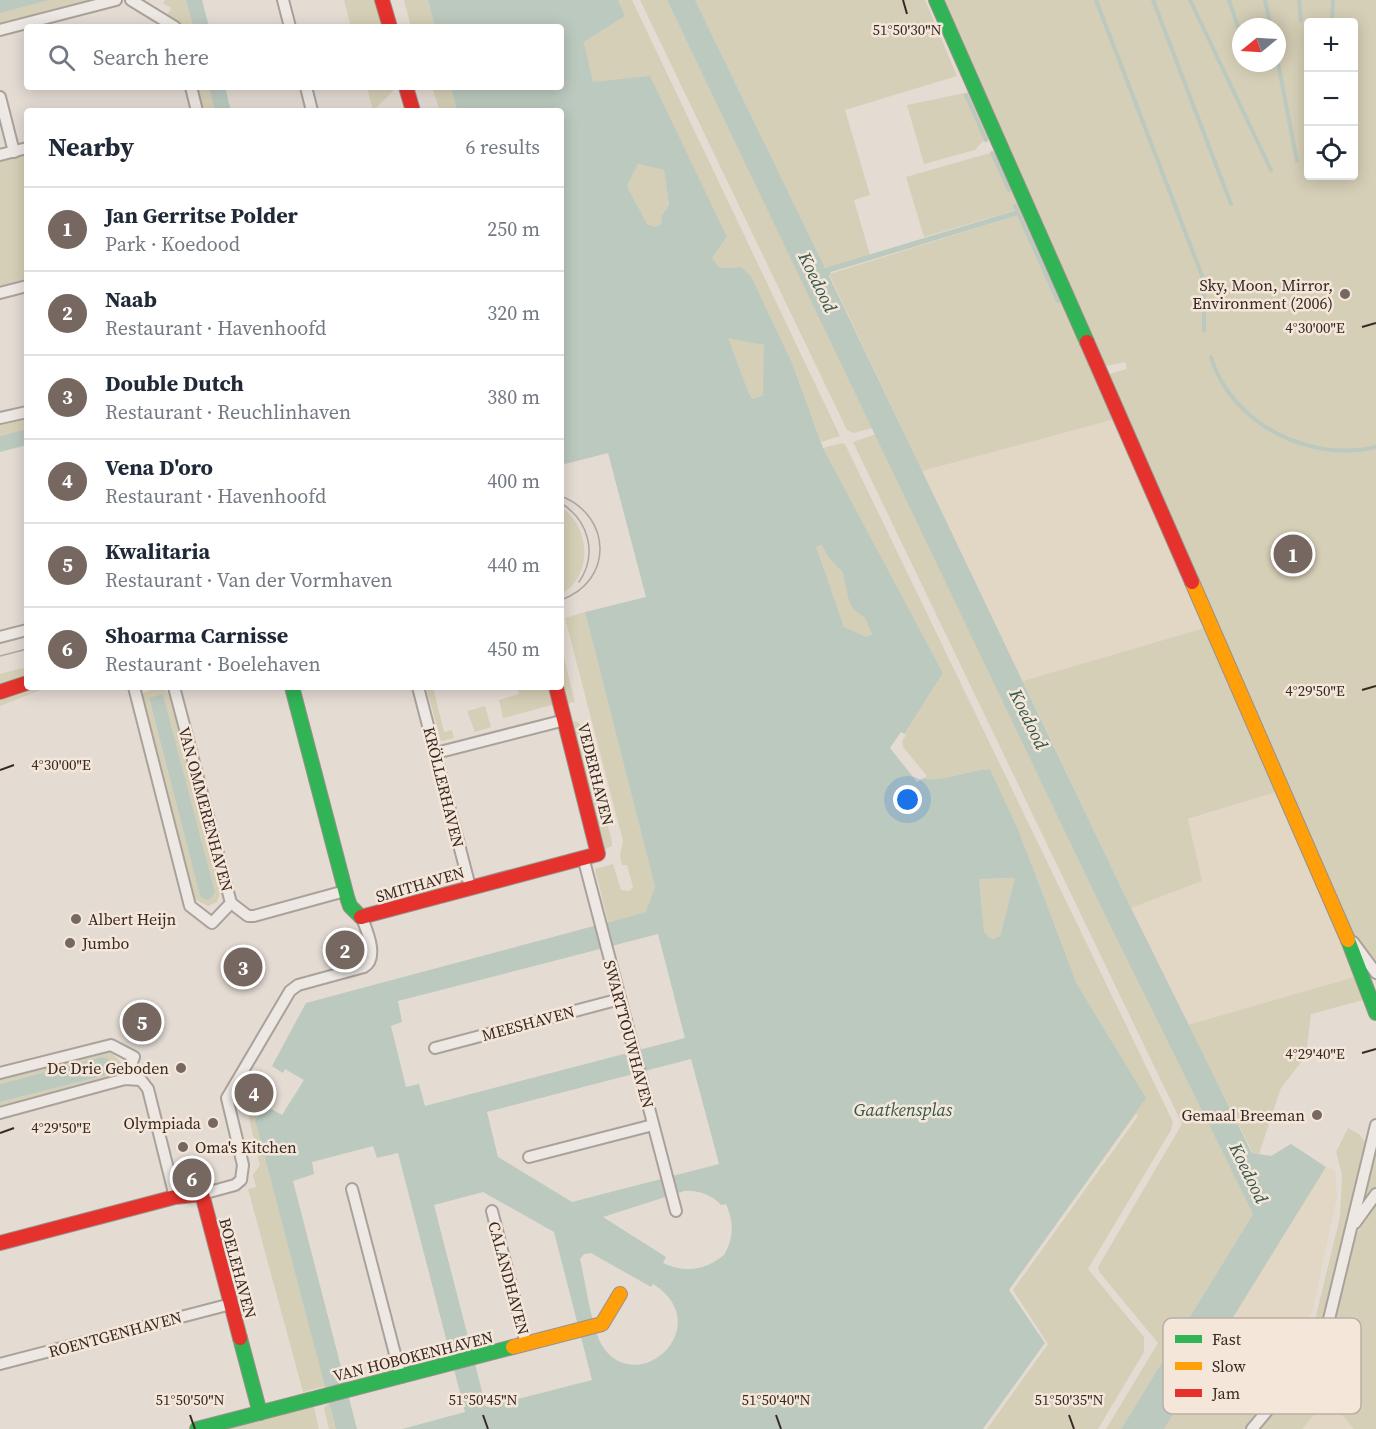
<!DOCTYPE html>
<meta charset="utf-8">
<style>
body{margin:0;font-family:"Source Serif 4",serif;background:#f6f6f7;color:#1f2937}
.controls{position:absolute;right:18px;top:18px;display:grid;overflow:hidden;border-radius:6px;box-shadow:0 3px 15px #0003}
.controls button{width:54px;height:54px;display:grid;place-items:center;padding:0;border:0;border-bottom:2px solid #e0e1e3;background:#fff;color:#1f2937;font:30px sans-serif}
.compass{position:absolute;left:1232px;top:18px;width:54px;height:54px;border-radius:50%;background:#fff;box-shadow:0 3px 15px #0003;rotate:252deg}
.you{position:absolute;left:908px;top:800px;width:21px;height:21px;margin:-15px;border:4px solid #fff;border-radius:50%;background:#1a73e8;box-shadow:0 0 0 9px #1a73e833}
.badge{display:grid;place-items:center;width:39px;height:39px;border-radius:50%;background:#766761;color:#fff;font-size:20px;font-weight:700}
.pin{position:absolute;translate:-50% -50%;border:3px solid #fff;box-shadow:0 2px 6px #0006}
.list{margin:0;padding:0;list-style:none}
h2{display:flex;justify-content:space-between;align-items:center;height:78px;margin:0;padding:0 24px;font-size:26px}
h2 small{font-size:20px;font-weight:400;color:#747a83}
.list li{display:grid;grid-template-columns:39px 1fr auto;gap:18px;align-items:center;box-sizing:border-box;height:84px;padding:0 24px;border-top:2px solid #e0e1e3}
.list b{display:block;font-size:22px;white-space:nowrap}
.list p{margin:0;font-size:20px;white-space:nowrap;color:#747a83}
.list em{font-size:20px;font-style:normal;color:#747a83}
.icon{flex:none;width:33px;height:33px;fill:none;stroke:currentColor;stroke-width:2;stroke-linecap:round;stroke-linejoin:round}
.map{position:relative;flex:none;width:1376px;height:1429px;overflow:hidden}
.search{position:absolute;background:#fff;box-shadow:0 3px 15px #0003;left:24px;top:24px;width:540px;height:66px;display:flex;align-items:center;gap:15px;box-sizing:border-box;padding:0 21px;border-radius:6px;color:#747a83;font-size:22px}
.panel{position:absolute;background:#fff;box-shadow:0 3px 15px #0003;left:24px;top:108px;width:540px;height:582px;border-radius:6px}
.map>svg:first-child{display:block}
.farmland{fill:#e2d6c5}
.green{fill:#d6cfb7;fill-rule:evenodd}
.water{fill:#bcc9bf;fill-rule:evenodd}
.pier{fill:#e4dbd3}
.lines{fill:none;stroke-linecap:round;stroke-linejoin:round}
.stream{stroke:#bcc9bf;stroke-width:4}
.street-casing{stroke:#aaa19b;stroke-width:14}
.fast-casing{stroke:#9a918b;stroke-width:16}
.slow-casing{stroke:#9a918b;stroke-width:16}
.jam-casing{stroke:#9a918b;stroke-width:16}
.street{stroke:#ede8e3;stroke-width:10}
.fast{stroke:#30b455;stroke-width:14}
.slow{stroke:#ff9f0a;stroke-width:14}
.jam{stroke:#e5322d;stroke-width:14}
.tram{stroke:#ada7a3;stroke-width:1.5}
.ticks{fill:none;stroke:#3a2923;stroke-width:2}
.poi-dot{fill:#766761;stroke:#f4e7da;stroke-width:2}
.labels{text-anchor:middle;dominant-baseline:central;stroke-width:5;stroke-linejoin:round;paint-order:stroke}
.poi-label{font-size:16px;fill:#3a2923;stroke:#f4e7da;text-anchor:end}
.street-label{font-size:16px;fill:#3a2923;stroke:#f4e7da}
.water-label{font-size:18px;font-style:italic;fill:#33584e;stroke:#f4e7da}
.key{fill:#f4e7da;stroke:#bcaea3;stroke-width:1.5}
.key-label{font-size:16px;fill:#3a2923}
.ticks-label{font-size:15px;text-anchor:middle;fill:#3a2923;stroke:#f4e7da;stroke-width:5;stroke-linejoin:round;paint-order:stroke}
</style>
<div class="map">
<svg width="1376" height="1429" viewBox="0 0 1376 1429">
<rect width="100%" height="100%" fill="#e4dbd3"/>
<g class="farmland">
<path d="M1115,419L1208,627L1023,681L922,471Z"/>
<path d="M1279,791L1358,976L1188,1025L1131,908L1202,881L1188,820Z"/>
<path d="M1326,1167L1335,1170L1337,1197L1313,1308L1295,1360L1226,1325Z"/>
<path d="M1328,1399L1354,1429H1302Z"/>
</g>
<g class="green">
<path d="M50,0H99L0,26V13Z"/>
<path d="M165,0H186L193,27H180L167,15L171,8L163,3Z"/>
<path d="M344,0H376L383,27H351Z"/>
<path d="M404,0H428L435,27H411Z"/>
<path d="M618,0H632L840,436L821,442L793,365L751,276L741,267L720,268L712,258L727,237L689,159L593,82L584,42L625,16Z"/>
<path d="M640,0H667L873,428L853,433L847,430Z"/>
<path d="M695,0H925L957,76L845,110L870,195L854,200L870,255L827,268L824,266Z"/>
<path d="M942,0H1376V968L1350,930L1106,375L1127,369L1125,362L1102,367ZM1308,22H1354V176H1308ZM1241,27H1277V63H1241Z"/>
<path d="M196,87H209L215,111H202Z"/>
<path d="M367,87H393V91L373,111Z"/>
<path d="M432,87H451L457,111H440Z"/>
<path d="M970,92L991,139L982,142L975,150L924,164L907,105Z"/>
<path d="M997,151L1115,419L922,471L829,274L1019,215L1016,210L924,237L906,177Z"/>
<path d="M27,155V279L0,286V162Z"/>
<path d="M638,164L664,170L669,205L662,215L661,224L656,227L647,224L627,186Z"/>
<path d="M727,337L764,345V395L753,399L749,394Z"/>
<path d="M27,416V429L0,436V423Z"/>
<path d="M876,434L1100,905L1253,1214L1121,1429H1106L1158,1343L1100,1273L1098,1267L1182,1124L853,442Z"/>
<path d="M842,443L845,444L1173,1122L1171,1130L1088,1269L1144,1337V1352L1098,1429H983L1045,1343L1009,1290L1145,1097L1077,984L1018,829L990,769C967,770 948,781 925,779L899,741L943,673L823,448Z"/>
<path d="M561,507C590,526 594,576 561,594Z"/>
<path d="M821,545L830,559L843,573L854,610L865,618L872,634L866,638L844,627L815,547Z"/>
<path d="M585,612L655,887L647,912L608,922L595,869L613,864L621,890L629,891L633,887L627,865H622L620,855L623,841L565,618Z"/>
<path d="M1208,627L1279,791L1188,819L1202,881L1131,908L1023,681Z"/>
<path d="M561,646L575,702L567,704L561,683Z"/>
<path d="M27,667V677L0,685V674Z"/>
<path d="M32,687H49L0,706V700Z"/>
<path d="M161,687L170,694L221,889L217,902L208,906L196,900L192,893L141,697L145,692ZM163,694L215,892L212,899L200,896L149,699Z"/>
<path d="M426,687H433L444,732L452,730L454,738L441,741Z"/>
<path d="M517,687H551L556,704L503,718L499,700L519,694Z"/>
<path d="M485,706L491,727L475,732L467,711Z"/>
<path d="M576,721L582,726L612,842V846L603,850L571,722Z"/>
<path d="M1015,878L1000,936L993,939L988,937L984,931L979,879Z"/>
<path d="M1358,976L1367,999L1311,1014L1306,1056L1281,1088L1259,1154L1253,1153L1188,1025Z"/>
<path d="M109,1051L121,1062L120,1075L115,1079L0,1109V1102L106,1075L102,1057L0,1084V1078Z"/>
<path d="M246,1105L258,1113L255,1120L325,1386L303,1392L248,1189L256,1187L253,1175L260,1165Z"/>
<path d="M1348,1128L1359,1134L1367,1145L1321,1330L1306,1357L1340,1217L1342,1174L1336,1152Z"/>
<path d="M1376,1146V1186L1363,1204Z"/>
<path d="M1376,1201V1429H1354L1328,1399L1302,1429H1258L1316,1360L1325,1356L1335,1362L1339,1356L1331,1339L1333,1328L1357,1233Z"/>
<path d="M1226,1325L1295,1360L1281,1372L1286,1382L1246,1429H1164Z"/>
<path d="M329,1403L336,1429H329L324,1408Z"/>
<path d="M314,1407L319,1429H227L309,1407Z"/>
</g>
<g class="water">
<path d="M0,0H50L0,13Z"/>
<path d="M186,0H202L209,27H193Z"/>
<path d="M428,0H618L625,16L584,42L593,82L650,76L727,237L712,258L720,268L741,267L751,276L793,365L823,448L943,673L899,742L925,779C948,781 967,770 990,769L1018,829L1077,984L1146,1098L1009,1290L1045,1343L983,1429H402L465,1412L398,1153L377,1158L373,1146L312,1162L314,1174L293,1181L357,1429H336L255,1120L264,1105L282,1115L304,1080L285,1069L283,1073L272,1066L306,1003L646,912L655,887L585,612L646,597L608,453L561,465V111H457L451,87H561V27H435ZM638,164L664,170L669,205L662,215L661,224L656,227L647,224L627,186ZM728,338L764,345L763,395L753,399L749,394ZM821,545L830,559L843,573L849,601L854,610L865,618L872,634L866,637L844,627L816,547ZM1015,878L1000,936L993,939L988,937L984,931L979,879ZM658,934L685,1038L425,1106L419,1084L406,1087L391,1026L402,1022L398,1001ZM691,1059L719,1164L572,1202L498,1157L487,1112ZM684,1191C698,1190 712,1195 721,1205L726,1204C734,1222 734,1238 724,1255C704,1271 685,1273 663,1263L666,1257L603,1217ZM483,1192L554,1232L592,1380L486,1407L434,1205ZM591,1253L651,1287L653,1284C718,1325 639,1399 603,1347C592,1331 585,1280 580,1259L584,1254Z"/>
<path d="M667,0H695L825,268L1017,210L1019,215L831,272L829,276L1131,908L1252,1153L1271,1156L1291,1144L1326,1167L1164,1429H1121L1253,1214L1100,905Z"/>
<path d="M209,87H225L231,111H215Z"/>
<path d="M27,429V445L0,452V436Z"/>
<path d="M163,694L215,892L212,898L206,900L200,896L149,698Z"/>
<path d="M102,1057L110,1060L113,1068L106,1075L0,1102V1084Z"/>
</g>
<g class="pier">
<path d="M927,704L902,741L903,747L927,776L917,782L890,748L901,732L906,735Z"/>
<path d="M1136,1114L1138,1116L1013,1290L1048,1344L987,1429H983L1045,1343L1009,1290Z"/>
</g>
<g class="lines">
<g class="stream">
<path d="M1096,0L1204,281V331"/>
<path d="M1153,0L1231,204"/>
<path d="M1190,0L1271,170"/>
<path d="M1229,0L1241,36"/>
<path d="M1265,0L1271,27"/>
<path d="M1299,0L1301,21"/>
<path d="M1332,22L1333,0"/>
<path d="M1277,58L1297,161"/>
<path d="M966,95L986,140"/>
<path d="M992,153L1009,190"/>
<path d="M1015,206L1058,301"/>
<path d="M1211,357C1231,424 1310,463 1376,447"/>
</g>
<defs>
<g id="street">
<path d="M131,0L175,27"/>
<path d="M283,0L290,27"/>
<path d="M0,30L116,0"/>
<path d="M191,87L197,111"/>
<path d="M306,87L312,111"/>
<path d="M0,97L14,152"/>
<path d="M0,155L27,148"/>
<path d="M0,293L27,286"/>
<path d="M0,418L27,412"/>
<path d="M0,637L27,630"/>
<path d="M134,687L190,906L212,923L231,903L174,687"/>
<path d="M418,687L470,887"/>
<path d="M436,753L565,720"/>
<path d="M583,857L676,1211"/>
<path d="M231,903L248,916H254L345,891"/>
<path d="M1353,942L1376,973"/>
<path d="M435,1048L620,999"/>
<path d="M0,1073L111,1045L134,1057L125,1079"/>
<path d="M0,1113L125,1079L141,1080L148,1089L175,1197"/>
<path d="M529,1157L653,1125"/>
<path d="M352,1189L401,1377"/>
<path d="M202,1194L235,1185L241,1180L243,1165L227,1098L290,991L298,985L364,967C379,958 367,931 362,918"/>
<path d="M492,1211L526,1344"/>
<path d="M1355,1223L1376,1194"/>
<path d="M0,1364L231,1304"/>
<path d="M1252,1429L1323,1344L1376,1125"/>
</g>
<g id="fast">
<path d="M936,0L1087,342"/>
<path d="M292,687L347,897L350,906L361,917"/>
<path d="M1348,940L1376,1013"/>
<path d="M240,1338L260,1413"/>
<path d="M197,1429L513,1347"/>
</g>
<g id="slow">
<path d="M1192,582L1348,940"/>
<path d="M513,1347L602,1324L620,1294"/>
</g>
<g id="jam">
<path d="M382,0L390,27"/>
<path d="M406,87L413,111"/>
<path d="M1087,342L1192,582"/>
<path d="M0,692L27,683"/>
<path d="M361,917L598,854L556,687"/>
<path d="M0,1243L175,1197L202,1194L240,1338"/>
</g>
</defs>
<use href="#street" class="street-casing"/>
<use href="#fast" class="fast-casing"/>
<use href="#slow" class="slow-casing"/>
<use href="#jam" class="jam-casing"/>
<use href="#street" class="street"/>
<use href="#fast" class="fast"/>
<use href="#slow" class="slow"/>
<use href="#jam" class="jam"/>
<g class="tram">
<path d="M561,496C612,516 614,581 561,600"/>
<path d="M561,503C589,521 598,554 579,582"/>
<path d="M0,656L27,649"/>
</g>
</g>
<path class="ticks" d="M903,0L907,14M1362,327L1376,323M1362,690L1376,686M0,770L14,765M1362,1053L1376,1049M0,1133L14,1128M190,1415L195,1429M483,1415L488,1429M776,1415L781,1429M1069,1415L1074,1429"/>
<g class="poi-dot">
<circle cx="1345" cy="294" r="6"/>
<circle cx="76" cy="919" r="6"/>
<circle cx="70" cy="943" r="6"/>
<circle cx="181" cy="1068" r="6"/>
<circle cx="1317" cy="1115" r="6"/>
<circle cx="213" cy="1123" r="6"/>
<circle cx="183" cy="1147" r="6"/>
</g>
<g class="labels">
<g class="poi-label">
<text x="1333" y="285">Sky, Moon, Mirror,<tspan x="1333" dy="18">Environment (2006)</tspan></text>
<text x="88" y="919" text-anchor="start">Albert Heijn</text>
<text x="82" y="943" text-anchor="start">Jumbo</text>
<text x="169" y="1068">De Drie Geboden</text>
<text x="1305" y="1115">Gemaal Breeman</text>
<text x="201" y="1123">Olympiada</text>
<text x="195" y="1147" text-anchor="start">Oma's Kitchen</text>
</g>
<g class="street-label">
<text transform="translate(596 774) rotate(76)">VEDERHAVEN</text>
<text transform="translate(444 787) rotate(76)">KRÖLLERHAVEN</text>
<text transform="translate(206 809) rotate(75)">VAN OMMERENHAVEN</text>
<text transform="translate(420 884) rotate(-16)">SMITHAVEN</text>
<text transform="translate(528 1023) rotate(-15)">MEESHAVEN</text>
<text transform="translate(629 1034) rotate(75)">SWARTTOUWHAVEN</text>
<text transform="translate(238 1268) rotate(75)">BOELEHAVEN</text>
<text transform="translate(509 1278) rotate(75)">CALANDHAVEN</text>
<text transform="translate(115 1334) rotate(-15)">ROENTGENHAVEN</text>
<text transform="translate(413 1356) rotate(-14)">VAN HOBOKENHAVEN</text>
</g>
<g class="water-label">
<text transform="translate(818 282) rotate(64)">Koedood</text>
<text transform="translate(1029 719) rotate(64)">Koedood</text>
<text x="903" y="1109">Gaatkensplas</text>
<text transform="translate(1249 1173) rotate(64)">Koedood</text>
</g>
</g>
<rect x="1163" y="1318" width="198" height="96" rx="9" class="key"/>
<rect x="1175" y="1335" width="27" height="8" fill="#30b455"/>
<rect x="1175" y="1362" width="27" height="8" fill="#ff9f0a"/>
<rect x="1175" y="1389" width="27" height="8" fill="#e5322d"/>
<g class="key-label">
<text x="1212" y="1345">Fast</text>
<text x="1212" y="1372">Slow</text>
<text x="1212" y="1399">Jam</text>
</g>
<g class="ticks-label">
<text x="907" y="35">51°50'30"N</text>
<text x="1315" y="333">4°30'00"E</text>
<text x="1315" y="696">4°29'50"E</text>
<text x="61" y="770">4°30'00"E</text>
<text x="1315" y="1059">4°29'40"E</text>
<text x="61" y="1133">4°29'50"E</text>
<text x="190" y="1405">51°50'50"N</text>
<text x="483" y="1405">51°50'45"N</text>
<text x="776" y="1405">51°50'40"N</text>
<text x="1069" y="1405">51°50'35"N</text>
</g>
</svg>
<div class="controls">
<button>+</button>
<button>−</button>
<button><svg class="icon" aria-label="locate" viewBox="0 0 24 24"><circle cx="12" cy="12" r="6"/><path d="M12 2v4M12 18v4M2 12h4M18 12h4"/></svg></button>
</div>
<svg class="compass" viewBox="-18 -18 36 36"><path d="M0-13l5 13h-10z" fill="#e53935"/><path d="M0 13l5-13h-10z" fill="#747a83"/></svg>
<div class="you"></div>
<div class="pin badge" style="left:1293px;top:554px">1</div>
<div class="pin badge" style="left:345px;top:950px">2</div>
<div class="pin badge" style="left:243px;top:967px">3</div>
<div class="pin badge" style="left:254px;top:1093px">4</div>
<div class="pin badge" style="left:142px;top:1022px">5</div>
<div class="pin badge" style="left:192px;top:1178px">6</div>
<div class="search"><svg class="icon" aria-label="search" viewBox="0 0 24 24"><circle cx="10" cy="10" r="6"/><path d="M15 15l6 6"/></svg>Search here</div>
<section class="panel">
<h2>Nearby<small>6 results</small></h2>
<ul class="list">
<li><span class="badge">1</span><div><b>Jan Gerritse Polder</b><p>Park · Koedood</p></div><em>250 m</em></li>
<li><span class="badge">2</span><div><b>Naab</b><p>Restaurant · Havenhoofd</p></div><em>320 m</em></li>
<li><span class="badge">3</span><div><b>Double Dutch</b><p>Restaurant · Reuchlinhaven</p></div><em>380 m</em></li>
<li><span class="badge">4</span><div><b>Vena D'oro</b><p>Restaurant · Havenhoofd</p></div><em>400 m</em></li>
<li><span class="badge">5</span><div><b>Kwalitaria</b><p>Restaurant · Van der Vormhaven</p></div><em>440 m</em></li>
<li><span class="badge">6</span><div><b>Shoarma Carnisse</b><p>Restaurant · Boelehaven</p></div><em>450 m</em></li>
</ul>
</section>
</div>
